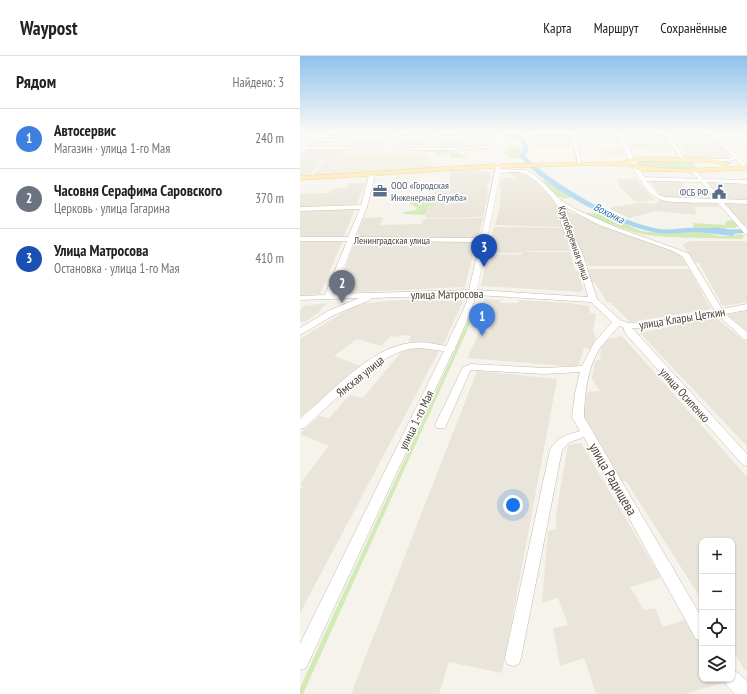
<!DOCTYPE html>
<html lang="ru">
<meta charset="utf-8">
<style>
body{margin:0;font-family:"PT Sans Narrow",sans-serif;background:#f2f2f2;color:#222}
.controls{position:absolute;right:12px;bottom:12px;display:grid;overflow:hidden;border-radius:8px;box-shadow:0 1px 3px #0004}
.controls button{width:36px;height:36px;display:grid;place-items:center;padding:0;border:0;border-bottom:1px solid #e0e0e0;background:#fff;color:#222;font:20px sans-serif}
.you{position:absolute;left:213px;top:449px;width:14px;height:14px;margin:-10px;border:3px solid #fff;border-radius:50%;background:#1a73e8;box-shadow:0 0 0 6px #1a73e833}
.badge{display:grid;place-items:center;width:26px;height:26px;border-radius:50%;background:#111827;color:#fff;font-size:13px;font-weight:700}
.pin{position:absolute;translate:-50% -33px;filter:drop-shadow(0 1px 2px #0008)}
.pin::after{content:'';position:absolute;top:21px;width:14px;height:12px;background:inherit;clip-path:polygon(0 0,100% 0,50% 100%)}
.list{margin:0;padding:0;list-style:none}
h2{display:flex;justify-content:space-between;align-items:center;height:52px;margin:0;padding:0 16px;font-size:17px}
h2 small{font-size:13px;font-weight:400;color:#767676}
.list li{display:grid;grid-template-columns:26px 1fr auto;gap:12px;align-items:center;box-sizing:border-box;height:60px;padding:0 16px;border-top:1px solid #e0e0e0}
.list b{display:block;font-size:15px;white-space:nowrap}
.list p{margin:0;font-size:13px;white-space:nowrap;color:#767676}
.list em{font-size:13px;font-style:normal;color:#767676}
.icon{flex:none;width:22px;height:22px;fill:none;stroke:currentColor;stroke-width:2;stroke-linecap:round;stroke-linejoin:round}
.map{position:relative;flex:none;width:447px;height:638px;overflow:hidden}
header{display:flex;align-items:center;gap:24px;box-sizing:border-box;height:56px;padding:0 20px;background:#fff;border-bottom:1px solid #e0e0e0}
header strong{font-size:19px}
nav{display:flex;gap:22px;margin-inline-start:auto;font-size:14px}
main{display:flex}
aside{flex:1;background:#fff}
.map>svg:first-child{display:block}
.residential{fill:#eae5da}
.commercial{fill:#f7ead8}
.education{fill:#efe8d6}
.green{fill:#d2eab5}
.water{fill:#a9d4f2}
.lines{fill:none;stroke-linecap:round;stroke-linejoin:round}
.river{fill:#a9d4f2;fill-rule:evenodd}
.minor-casing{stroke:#c2bbae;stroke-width:1}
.major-casing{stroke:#e6c16a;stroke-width:1}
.minor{fill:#fff;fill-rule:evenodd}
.major{fill:#ffe39c;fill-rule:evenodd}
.labels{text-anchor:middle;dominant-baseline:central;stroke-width:3;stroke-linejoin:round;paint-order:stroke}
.far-service-label{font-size:10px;fill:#4e5e75;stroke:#fff;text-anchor:start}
.far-street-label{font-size:10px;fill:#4b4439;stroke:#fff}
.far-water-label{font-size:11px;font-style:italic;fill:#2e7ab2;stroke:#fff}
.street-label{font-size:12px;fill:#4b4439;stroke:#fff}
.near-street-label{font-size:14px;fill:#4b4439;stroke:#fff}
</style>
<header>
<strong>Waypost</strong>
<nav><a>Карта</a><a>Маршрут</a><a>Сохранённые</a></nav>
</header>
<main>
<aside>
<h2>Рядом<small>Найдено: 3</small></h2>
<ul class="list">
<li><span class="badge" style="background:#3f7fe0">1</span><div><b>Автосервис</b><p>Магазин · улица 1-го Мая</p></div><em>240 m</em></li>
<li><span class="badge" style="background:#6b7280">2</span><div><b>Часовня Серафима Саровского</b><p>Церковь · улица Гагарина</p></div><em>370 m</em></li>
<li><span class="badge" style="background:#1a4fb4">3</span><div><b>Улица Матросова</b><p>Остановка · улица 1-го Мая</p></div><em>410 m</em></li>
</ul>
</aside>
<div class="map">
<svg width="447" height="638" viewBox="0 0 447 638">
<rect width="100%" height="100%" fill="#f6f3ec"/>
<g class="residential">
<path d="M35,75H95L90,81H49L47,83H89L84,90H11L13,88H9L13,85L24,83L27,81H24Z"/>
<path d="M102,75H136L133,81H97Z"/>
<path d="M153,75H195L197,88L191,90L160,92H135L143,76L151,77Z"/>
<path d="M276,75H315L319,85H298L299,90H280Z"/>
<path d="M322,75H360L373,94L331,93Z"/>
<path d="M365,75H410L434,101L431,102H385L382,99L386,98L381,90H377Z"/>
<path d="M233,78L269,79L272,91H235L234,87H229L230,81Z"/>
<path d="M96,83H132L129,90H93Z"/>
<path d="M6,93H51L27,119H13L26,105H20L15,107H21L9,119L0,120V99Z"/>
<path d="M150,113H160L191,116L190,127H187L188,138L183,161L125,162L129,150H135V127L150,126Z"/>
<path d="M209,116H223L235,124L251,140L259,153L263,171L195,169L200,151L201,141L200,129L202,122H216Z"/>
<path d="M318,123H336L355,144L336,146L319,130Z"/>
<path d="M351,124L381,125L385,132L403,134L410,142L359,141Z"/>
<path d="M407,126L447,127V143H421Z"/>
<path d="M49,127H65L57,148L0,151V138L29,137L32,133L47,132Z"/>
<path d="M359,144L416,147L419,151H395L396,159L356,155L329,162L310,153L313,151L345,146L351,148L357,147Z"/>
<path d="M424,147L447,148V169L445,170Z"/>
<path d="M55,153L44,180H0V155Z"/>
<path d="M265,156H270L368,193L381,199L387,210H288L286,204H283L274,176L266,167L267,164Z"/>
<path d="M83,161L80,169L121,168L124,163L183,162L178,181L56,182L64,162Z"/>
<path d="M194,171L264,172L270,195H233L214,197H188Z"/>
<path d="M133,185L176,186L165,231L36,237L54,186L132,187Z"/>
<path d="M389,185H445L447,187V246L425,250L422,249L399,207H394L383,189Z"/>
<path d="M0,186H42L20,238L0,239Z"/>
<path d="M225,196H270L275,215H279L283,234L281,236L181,230L188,198L221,199V197Z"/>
<path d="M290,213H389L411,253L330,266L310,246H307L295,227L291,226L286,214Z"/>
<path d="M184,243L200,244V247H218L219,244L269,247L289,250L290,257L296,258L293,275L296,282L290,293L284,292L278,311L167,302L180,275L190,276L193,268L176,264Z"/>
<path d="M100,244L163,245L143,289L108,285L111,280L101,279L98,281L91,280L81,290L57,283L34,300L60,310L41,328L0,361V283L57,248Z"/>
<path d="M27,247L19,256L5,266L0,265V255L4,250Z"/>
<path d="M447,255V275L427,259Z"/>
<path d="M415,261L447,287V390L340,277Z"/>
<path d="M322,280L447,421V614H445L432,593V485H402V544L326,425L320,426L283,365L287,336L300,335L292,322L295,305L300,303L302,285Z"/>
<path d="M113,292L139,295L0,557V434L3,430L0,428L29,390L0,378L19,360L29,362L50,339L63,342L101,296Z"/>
<path d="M177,315L257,323L202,617L149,606L139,638H51Z"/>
<path d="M281,387L361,522L330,531L344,554L355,552L363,571L388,563L402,589V623H423L425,626L386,638H296L284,602L260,610L253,572L268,569L258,542L242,547L248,475L256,473V458L268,389Z"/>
</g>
<path class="commercial" d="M302,92H325L328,99H304Z"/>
<path class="education" d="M48,98H126L134,112L29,119Z"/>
<g class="green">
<path d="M213,91H217L222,94L219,98L221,101L220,103L209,102L205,94L207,92Z"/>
<path d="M111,93L149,94L157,95L168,102H151L149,98L140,100L133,96L112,95Z"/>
<path d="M337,104L392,105L396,112H341L339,110Z"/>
<path d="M244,124L248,125L271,139V141C259,147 250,133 242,125Z"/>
<path d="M114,143L136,145L135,150H129L125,159L104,158L103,156L113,155L117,153L116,151L110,148V145Z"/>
<path d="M284,157L303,158L341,175L351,176H401L420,180H432L439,178L444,179L442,183L366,181L348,179L333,176L284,159Z"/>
<path d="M434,164L439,169L435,172H394L393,167L425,169L426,165Z"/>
<path d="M171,259H174L3,638H0V632Z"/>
</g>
<path class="water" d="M394,172C405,173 427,169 436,177L432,180L380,174Z"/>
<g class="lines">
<g class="river">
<path d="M210,75H214L213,77L225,83L229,95L224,99C253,129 319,166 359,173C372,175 384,171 396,172L400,174L396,176C384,176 371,179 359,177C318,171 245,132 218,99L223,95L221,85L208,79Z"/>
<path d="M447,173V177L418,178L414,176L418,174Z"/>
</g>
<defs>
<g id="minor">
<path d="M193,75L199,76L200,88L189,92L150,94L0,93V91L14,83H41L55,81H169L171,82L169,83H55L41,85H15L8,91L150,92L189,90L196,87L195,77Z"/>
<path d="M270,75H274L282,108L278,107Z"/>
<path d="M316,75H320L344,121L398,123L390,114L393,112L404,123L447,124V128L407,126L421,143L447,144V148L424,147L447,173V179L445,178L418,147C405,146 372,148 362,144C340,137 325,94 316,75ZM346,125L401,126L415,143L365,141L359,139Z"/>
<path d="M362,75H366L386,105H382Z"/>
<path d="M409,75H413L446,108V110H442L436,103L430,105H406L408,103H429L433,101Z"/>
<path d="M196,110H200V113L226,114L236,120L261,144L275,153L318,172L377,193L389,198L422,253L447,248V254L425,258L447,276V284L444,283L418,259L352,272H332L447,398V410L443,409L325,277L323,271L319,270C313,277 306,284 300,292C287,312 285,337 284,361L402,562V585L396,583L284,381L268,387L262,394L221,602L219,608L213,610L207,608L205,602L250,394C257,381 267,379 280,375L272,361L275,337L280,316L245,318L172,314L170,315L145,372H137L135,369L163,311L171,308L245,312L282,310L294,287L312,266L291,246L176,239L169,260L155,292L156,293L153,295L6,612L0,614V588L144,295C133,294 121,291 110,293C76,298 31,349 4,372L0,373V363C30,338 69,292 110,287C122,285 134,288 146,290L166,248L168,239L71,242L70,244L34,259L0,279V272L28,255L59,242L0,244V240L25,239L47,185H0V181H48L60,153L0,155V151L61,149L69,119L72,117L75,119L67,151L55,181L181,182ZM200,117C207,117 215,115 222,117C234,119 256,145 261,156C257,169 270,184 275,196C280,211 284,226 288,241L177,234ZM265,151L299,169L373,195L383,201L415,255L352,266L328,267L320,264L297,243L282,196L269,171L266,160L267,156ZM54,185L180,186L169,234L33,238Z"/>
<path d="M432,614L438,617L447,625V638H435L426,629L423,623H432Z"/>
</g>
<path id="major" d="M337,101L408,102L430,107L427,109L408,106L337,105L329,106C363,117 411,111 447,110V114L398,116L342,115L327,110L296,109L201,112L198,110L195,112C130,115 65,121 0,124V120C65,117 130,111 195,108L198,110L201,108L319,106Z"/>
</defs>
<use href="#minor" class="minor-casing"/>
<use href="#major" class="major-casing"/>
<use href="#minor" class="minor"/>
<use href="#major" class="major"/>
</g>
<linearGradient id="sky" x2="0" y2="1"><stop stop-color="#8fc1ec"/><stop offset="0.46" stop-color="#fbfaf6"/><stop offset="1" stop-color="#fbfaf6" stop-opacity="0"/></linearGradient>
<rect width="447" height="164" fill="url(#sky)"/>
<defs>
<symbol id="office-bare" viewBox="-9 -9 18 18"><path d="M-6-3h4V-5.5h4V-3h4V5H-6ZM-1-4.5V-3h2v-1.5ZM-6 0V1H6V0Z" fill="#5c6f8a" stroke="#fff" stroke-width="2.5" paint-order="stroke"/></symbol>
<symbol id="civic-bare" viewBox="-9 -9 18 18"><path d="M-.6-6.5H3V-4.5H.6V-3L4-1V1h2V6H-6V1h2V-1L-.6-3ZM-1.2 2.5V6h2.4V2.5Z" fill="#5c6f8a" stroke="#fff" stroke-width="2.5" paint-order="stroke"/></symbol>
</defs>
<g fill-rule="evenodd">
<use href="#office-bare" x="70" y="125" width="20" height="20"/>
<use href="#civic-bare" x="409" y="126" width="20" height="20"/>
</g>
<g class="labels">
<g class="far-service-label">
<text x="91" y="129">ООО «Городская<tspan x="91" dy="12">Инженерная Служба»</tspan></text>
<text x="408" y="136" text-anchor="end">ФСБ РФ</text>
</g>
<g class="far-street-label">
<text x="92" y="184">Ленинградская улица</text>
<text transform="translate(274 187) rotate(71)">Крутобережная улица</text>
</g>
<g class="far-water-label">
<text transform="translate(309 157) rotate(27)">Вохонка</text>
</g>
<g class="street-label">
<text transform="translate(147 238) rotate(-1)">улица Матросова</text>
<text transform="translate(382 262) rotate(-9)">улица Клары Цеткин</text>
<text transform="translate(60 320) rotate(-39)">Ямская улица</text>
<text transform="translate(385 339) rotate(48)">улица Осипенко</text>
<text transform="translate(116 364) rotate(-64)">улица 1-го Мая</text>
</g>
<g class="near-street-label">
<text transform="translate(313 423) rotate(60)">улица Радищева</text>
</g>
</g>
</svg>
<div class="controls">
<button>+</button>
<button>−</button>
<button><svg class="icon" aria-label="locate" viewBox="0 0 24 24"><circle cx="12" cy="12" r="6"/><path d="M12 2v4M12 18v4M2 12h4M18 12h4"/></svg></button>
<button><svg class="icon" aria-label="layers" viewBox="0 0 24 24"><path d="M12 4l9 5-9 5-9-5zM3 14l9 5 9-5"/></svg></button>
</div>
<div class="you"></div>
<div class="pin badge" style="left:182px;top:280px;background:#3f7fe0">1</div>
<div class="pin badge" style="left:42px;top:247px;background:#6b7280">2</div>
<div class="pin badge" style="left:184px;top:211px;background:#1a4fb4">3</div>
</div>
</main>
